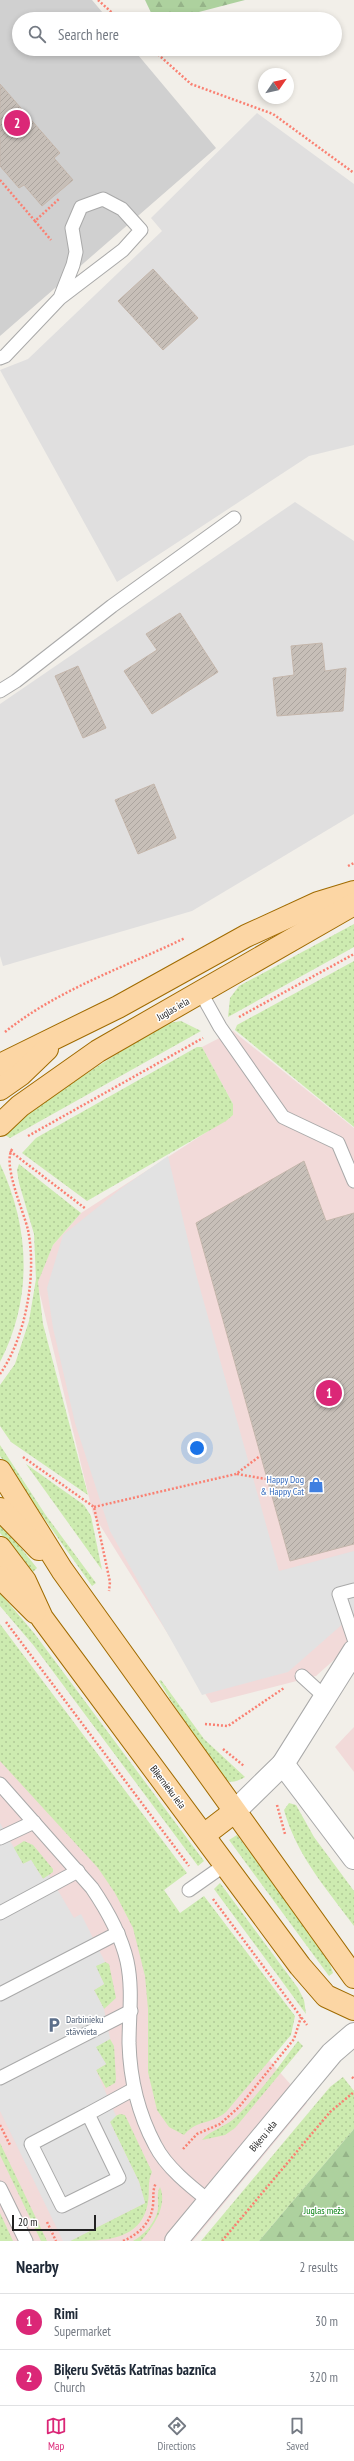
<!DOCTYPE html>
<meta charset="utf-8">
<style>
body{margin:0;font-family:"PT Sans Narrow",sans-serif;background:#f2f2f3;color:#1f2937}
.compass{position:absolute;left:258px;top:68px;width:36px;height:36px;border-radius:50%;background:#fff;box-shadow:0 2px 6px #0003;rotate:56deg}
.scale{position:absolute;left:12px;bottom:10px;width:84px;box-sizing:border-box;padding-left:4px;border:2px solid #222;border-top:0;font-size:11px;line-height:14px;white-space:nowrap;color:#222;-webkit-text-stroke:3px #fff;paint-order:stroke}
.you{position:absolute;left:197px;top:1448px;width:14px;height:14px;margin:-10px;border:3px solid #fff;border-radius:50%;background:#1a73e8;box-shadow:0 0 0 6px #1a73e833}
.badge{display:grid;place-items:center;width:26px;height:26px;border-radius:50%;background:#db2777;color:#fff;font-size:13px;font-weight:700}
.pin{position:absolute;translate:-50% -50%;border:2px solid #fff;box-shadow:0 1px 4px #0006}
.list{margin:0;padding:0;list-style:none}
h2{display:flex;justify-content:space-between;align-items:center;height:52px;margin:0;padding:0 16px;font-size:17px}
h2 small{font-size:13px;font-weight:400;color:#747a83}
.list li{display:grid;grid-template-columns:26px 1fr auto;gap:12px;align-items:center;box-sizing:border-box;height:56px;padding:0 16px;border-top:1px solid #e0e1e3}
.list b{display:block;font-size:15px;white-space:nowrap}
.list p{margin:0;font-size:13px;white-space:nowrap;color:#747a83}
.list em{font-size:13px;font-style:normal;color:#747a83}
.icon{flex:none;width:22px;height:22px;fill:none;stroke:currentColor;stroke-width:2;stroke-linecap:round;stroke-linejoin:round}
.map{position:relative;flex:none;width:354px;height:2241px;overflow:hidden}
.search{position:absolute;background:#fff;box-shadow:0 2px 6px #0003;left:12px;right:12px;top:12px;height:44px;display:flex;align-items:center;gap:10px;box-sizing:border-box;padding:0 14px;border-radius:22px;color:#747a83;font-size:15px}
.sheet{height:164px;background:#fff}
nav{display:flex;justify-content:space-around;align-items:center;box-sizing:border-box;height:56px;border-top:1px solid #e0e1e3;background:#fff;font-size:11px;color:#747a83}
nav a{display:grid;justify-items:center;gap:2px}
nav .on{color:#db2777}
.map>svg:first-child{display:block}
.residential{fill:#e0dfdf}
.commercial{fill:#f2dad9}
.religious{fill:#d0d0d0}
.grass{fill:url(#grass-dots)}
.forest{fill:url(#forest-firs)}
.parking{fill:#e2e2e2}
.building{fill:url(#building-hatch);stroke:#c4b6ab}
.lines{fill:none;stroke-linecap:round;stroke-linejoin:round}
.lane-casing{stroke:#a9a9a9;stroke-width:15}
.street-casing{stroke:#a9a9a9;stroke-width:24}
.primary-casing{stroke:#a06b00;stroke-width:24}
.path{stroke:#fa8072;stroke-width:2.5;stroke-dasharray:2 2;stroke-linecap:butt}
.lane{stroke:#fff;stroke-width:13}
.street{stroke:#fff;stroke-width:22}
.primary{stroke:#fcd6a4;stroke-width:22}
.labels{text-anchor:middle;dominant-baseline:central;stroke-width:3;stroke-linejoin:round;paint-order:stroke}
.street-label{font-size:10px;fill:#222;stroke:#fff}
.shop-label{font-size:10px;fill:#366cbe;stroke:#fff;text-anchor:end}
.service-label{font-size:10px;fill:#4e5e75;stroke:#fff;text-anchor:start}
.park-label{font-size:10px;fill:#0c8416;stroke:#fff}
</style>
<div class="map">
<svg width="354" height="2241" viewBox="0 0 354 2241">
<defs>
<pattern id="grass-dots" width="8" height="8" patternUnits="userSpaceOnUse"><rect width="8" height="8" fill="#cdebb0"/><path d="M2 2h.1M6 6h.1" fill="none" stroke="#b0c997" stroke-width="1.8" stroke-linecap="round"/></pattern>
<pattern id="forest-firs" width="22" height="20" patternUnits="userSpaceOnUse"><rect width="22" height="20" fill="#add19e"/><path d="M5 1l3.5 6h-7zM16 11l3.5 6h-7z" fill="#95b388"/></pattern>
<pattern id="building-hatch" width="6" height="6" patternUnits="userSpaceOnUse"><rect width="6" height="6" fill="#c7bfb8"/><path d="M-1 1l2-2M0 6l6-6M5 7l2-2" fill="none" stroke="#aba49e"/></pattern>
</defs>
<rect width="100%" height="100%" fill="#f2efe9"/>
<g class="residential">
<path d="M257,113L354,184V445L309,456L117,582L0,370L28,359L162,231L151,218Z"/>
<path d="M295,502L354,541V814L192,911L3,966L0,956V704Z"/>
</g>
<g class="commercial">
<path d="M233,1031L354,1128V1642L316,1676L211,1703L93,1514L37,1282L53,1245L81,1213L233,1115V1104L202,1047Z"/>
<path d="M354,1727V1772L335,1747Z"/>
<path d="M0,1755L307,2103L193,2241H0Z"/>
</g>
<path class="religious" d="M0,0H92L108,19H19V49H133L216,148L0,336Z"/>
<g class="grass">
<path d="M354,924V947L228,1017L230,998L239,986Z"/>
<path d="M354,961V1127L235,1030L237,1025Z"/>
<path d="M181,1021L201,1031L10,1138L5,1135L16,1122L35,1107L163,1024Z"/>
<path d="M197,1047H202L233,1104V1115L226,1121L87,1201L22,1153L36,1138Z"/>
<path d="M0,1164C30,1228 33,1298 0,1362Z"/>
<path d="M19,1164L81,1213L53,1245L38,1282L43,1324L88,1495L11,1442L0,1426V1385L15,1364L29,1321L36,1279L34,1234L19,1183L17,1170Z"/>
<path d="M0,1445L45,1514L96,1583L92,1586L0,1456Z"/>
<path d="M26,1464L84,1505L91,1516L102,1570Z"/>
<path d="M0,1522L37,1568L33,1572L0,1533Z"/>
<path d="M0,1593L34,1633L204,1861L198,1866L34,1646L0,1606Z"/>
<path d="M0,1624L187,1873L164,1890L180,1913L204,1896L295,2016L291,2035L226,2112C209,2126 199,2118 184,2135L169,2127L157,2110L148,2072V2009L145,1976L133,1928L115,1893L98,1868L0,1761Z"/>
<path d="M161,1680L204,1739L245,1777C233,1784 228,1783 217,1775L159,1681Z"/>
<path d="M289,1803L296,1805L314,1837L354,1891V1926C326,1888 297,1856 284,1810Z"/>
<path d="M237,1835L328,1958L333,1973L329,1976L229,1840Z"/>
<path d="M24,1841L33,1845L53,1869V1872L43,1879L31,1860L23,1864L13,1848Z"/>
<path d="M220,1883L298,1988L304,2000L306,2014L214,1889Z"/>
<path d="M105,1962L109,1964L116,1998L104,2009L94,1990L104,1984L95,1966Z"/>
<path d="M110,2039L114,2046L116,2079L115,2083L106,2088L96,2070L106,2064L95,2047Z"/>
<path d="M298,2041L303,2046L235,2128L225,2135L202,2140C210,2130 226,2127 237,2116C260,2093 279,2066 298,2041Z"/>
<path d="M343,2077L354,2091V2129L259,2241H201L330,2087Z"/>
<path d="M120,2114L125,2115L152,2172C147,2182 150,2191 148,2202C142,2241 104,2241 70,2241L145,2203L139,2182L110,2122L111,2118Z"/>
<path d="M0,2143L47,2241H41L0,2155Z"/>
<path d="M160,2187C168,2206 153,2227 141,2241H133C144,2235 156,2222 158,2209C159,2201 156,2194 160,2187Z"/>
<path d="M0,2213L13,2241H0Z"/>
</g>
<g class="forest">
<path d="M145,0H245L172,19H154Z"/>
<path d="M354,2129V2241H259Z"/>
</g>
<g class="parking">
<path d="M168,1156L196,1274L279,1571L354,1551V1614L288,1672L202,1695L110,1531L75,1423L53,1328L47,1288L63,1235L123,1187Z"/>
<path d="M0,1823L23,1864L31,1860L43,1879L49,1875L74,1918L81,1914L105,1962L96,1966L104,1984L94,1990L104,2009L110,2039L96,2047L106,2064L96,2070L116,2116L110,2122L139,2182L145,2203L70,2241H63L0,2111Z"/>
</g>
<g class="building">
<path d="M0,84L60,153L54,158L73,180L42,206L24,185L19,188L0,166Z"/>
<path d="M153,269L198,318L163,350L118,301Z"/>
<path d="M180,613L218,672L152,714L124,671L157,650L146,634Z"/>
<path d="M322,643L325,671L346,668L343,711L277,716L273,678L294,675L291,646Z"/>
<path d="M78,666L106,728L83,738L55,676Z"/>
<path d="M154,784L176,838L138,854L115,800Z"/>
<path d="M304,1161L326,1221L354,1213V1544L290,1561L196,1223Z"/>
</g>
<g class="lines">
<defs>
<g id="lane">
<path d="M0,358L5,356L60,298L123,250L141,230L122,209L103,199L81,207L72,228L76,252L73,265L60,298"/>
<path d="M0,691L16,681L112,606L234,518"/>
<path d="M201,993L220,1027L283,1117L338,1143L354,1181"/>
<path d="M354,1590L339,1594L354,1639"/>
<path d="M302,1676L325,1697"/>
<path d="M0,1784L92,1888C107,1910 121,1935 127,1961C133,1989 129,2016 129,2043C130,2079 138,2113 155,2145C166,2167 190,2186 209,2201"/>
<path d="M0,1838L34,1822"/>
<path d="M189,1890L226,1864"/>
<path d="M0,1913L78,1871"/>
<path d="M0,1994L118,1933"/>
<path d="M0,2078L131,2011"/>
<path d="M88,2114L31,2144L62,2206L119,2178L88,2114L134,2089"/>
<path d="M0,2188L26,2241"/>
</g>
<g id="street">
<path d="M283,1764L354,1858"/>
<path d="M234,1812L283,1764L354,1651"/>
<path d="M176,2241L332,2053L354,2034"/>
</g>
<g id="primary">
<path d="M0,1065L118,1007L246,936L318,903L354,892"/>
<path d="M0,1089L20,1075L47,1049"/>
<path d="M0,1125L20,1106L98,1051L354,904"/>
<path d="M0,1471L62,1570L354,1977"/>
<path d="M0,1509L39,1549"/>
<path d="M0,1548L25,1581L42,1618L300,1966L326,1996L354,2009"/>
<path d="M0,1577L35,1612"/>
<path d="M204,1835L234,1812"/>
</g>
</defs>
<use href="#lane" class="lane-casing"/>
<use href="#street" class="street-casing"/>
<use href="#primary" class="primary-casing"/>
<g class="path">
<path d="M98,0L119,19"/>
<path d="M152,49L191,84L273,114L354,173"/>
<path d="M0,180L35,221L60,198"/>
<path d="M35,221L51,240"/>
<path d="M348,866L354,863"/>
<path d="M239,1017L354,954"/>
<path d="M5,1032C57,990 125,967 185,938"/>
<path d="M28,1136L203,1038"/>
<path d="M10,1151L86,1209"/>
<path d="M0,1374C26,1337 37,1274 28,1230C24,1212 1,1162 13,1148"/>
<path d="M23,1457L94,1507L110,1582L109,1591"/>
<path d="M237,1474L266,1479"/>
<path d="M94,1507L236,1474L260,1456"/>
<path d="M6,1622L189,1866"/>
<path d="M205,1724L228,1726L284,1688"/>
<path d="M223,1749L244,1766"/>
<path d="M277,1805L285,1834"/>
<path d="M213,1899L307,2025"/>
<path d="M352,2077L354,2079"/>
<path d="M0,2125L10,2145"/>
<path d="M183,2149L197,2134L220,2124L239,2107L294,2039L301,2017"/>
<path d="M47,2222L56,2241"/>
<path d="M123,2241C139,2234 151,2223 153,2205C154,2197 152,2191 156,2183"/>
<path d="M222,2241L330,2112L354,2092"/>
</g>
<use href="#lane" class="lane"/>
<use href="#street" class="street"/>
<use href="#primary" class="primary"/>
</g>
<defs>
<symbol id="shop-bare" viewBox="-9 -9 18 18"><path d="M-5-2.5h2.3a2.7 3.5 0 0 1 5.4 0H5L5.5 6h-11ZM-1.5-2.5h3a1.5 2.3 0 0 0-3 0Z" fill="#3f7fe0" stroke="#fff" stroke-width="2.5" paint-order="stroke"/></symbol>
<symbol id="parking-bare" viewBox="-9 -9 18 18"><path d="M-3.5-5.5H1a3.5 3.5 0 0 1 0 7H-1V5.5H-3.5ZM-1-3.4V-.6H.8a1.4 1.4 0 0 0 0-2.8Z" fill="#5c6f8a" stroke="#fff" stroke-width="2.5" paint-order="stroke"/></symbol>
</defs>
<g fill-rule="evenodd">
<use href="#shop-bare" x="305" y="1474" width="22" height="22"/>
<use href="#parking-bare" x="43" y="2014" width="22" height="22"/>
</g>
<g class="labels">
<g class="street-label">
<text transform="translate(173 1009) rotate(-30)">Juglas iela</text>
<text transform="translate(168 1787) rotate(53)">Biķernieku iela</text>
<text transform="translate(263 2136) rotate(-50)">Biķeru iela</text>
</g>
<g class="shop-label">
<text x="304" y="1479">Happy Dog<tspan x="304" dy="12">&amp; Happy Cat</tspan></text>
</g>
<g class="service-label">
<text x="66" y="2019">Darbinieku<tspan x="66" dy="12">stāvvieta</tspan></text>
</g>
<g class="park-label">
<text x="324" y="2210">Juglas mežs</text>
</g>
</g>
</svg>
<svg class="compass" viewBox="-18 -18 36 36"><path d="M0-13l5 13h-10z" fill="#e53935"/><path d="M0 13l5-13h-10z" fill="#747a83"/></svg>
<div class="scale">20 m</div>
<div class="you"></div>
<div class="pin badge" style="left:329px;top:1393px">1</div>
<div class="pin badge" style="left:17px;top:123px">2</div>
<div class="search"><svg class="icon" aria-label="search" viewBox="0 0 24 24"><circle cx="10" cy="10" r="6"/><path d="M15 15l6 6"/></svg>Search here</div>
</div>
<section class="sheet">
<h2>Nearby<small>2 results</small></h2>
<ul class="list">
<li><span class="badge">1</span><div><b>Rimi</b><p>Supermarket</p></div><em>30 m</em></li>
<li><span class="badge">2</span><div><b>Biķeru Svētās Katrīnas baznīca</b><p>Church</p></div><em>320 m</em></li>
</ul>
</section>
<nav>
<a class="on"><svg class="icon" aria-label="map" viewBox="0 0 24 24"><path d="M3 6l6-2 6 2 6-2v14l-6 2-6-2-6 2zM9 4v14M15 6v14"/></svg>Map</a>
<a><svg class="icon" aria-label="directions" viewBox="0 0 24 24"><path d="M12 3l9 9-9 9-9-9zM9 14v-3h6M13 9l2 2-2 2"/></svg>Directions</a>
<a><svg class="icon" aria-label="saved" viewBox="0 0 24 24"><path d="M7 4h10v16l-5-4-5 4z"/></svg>Saved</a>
</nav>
